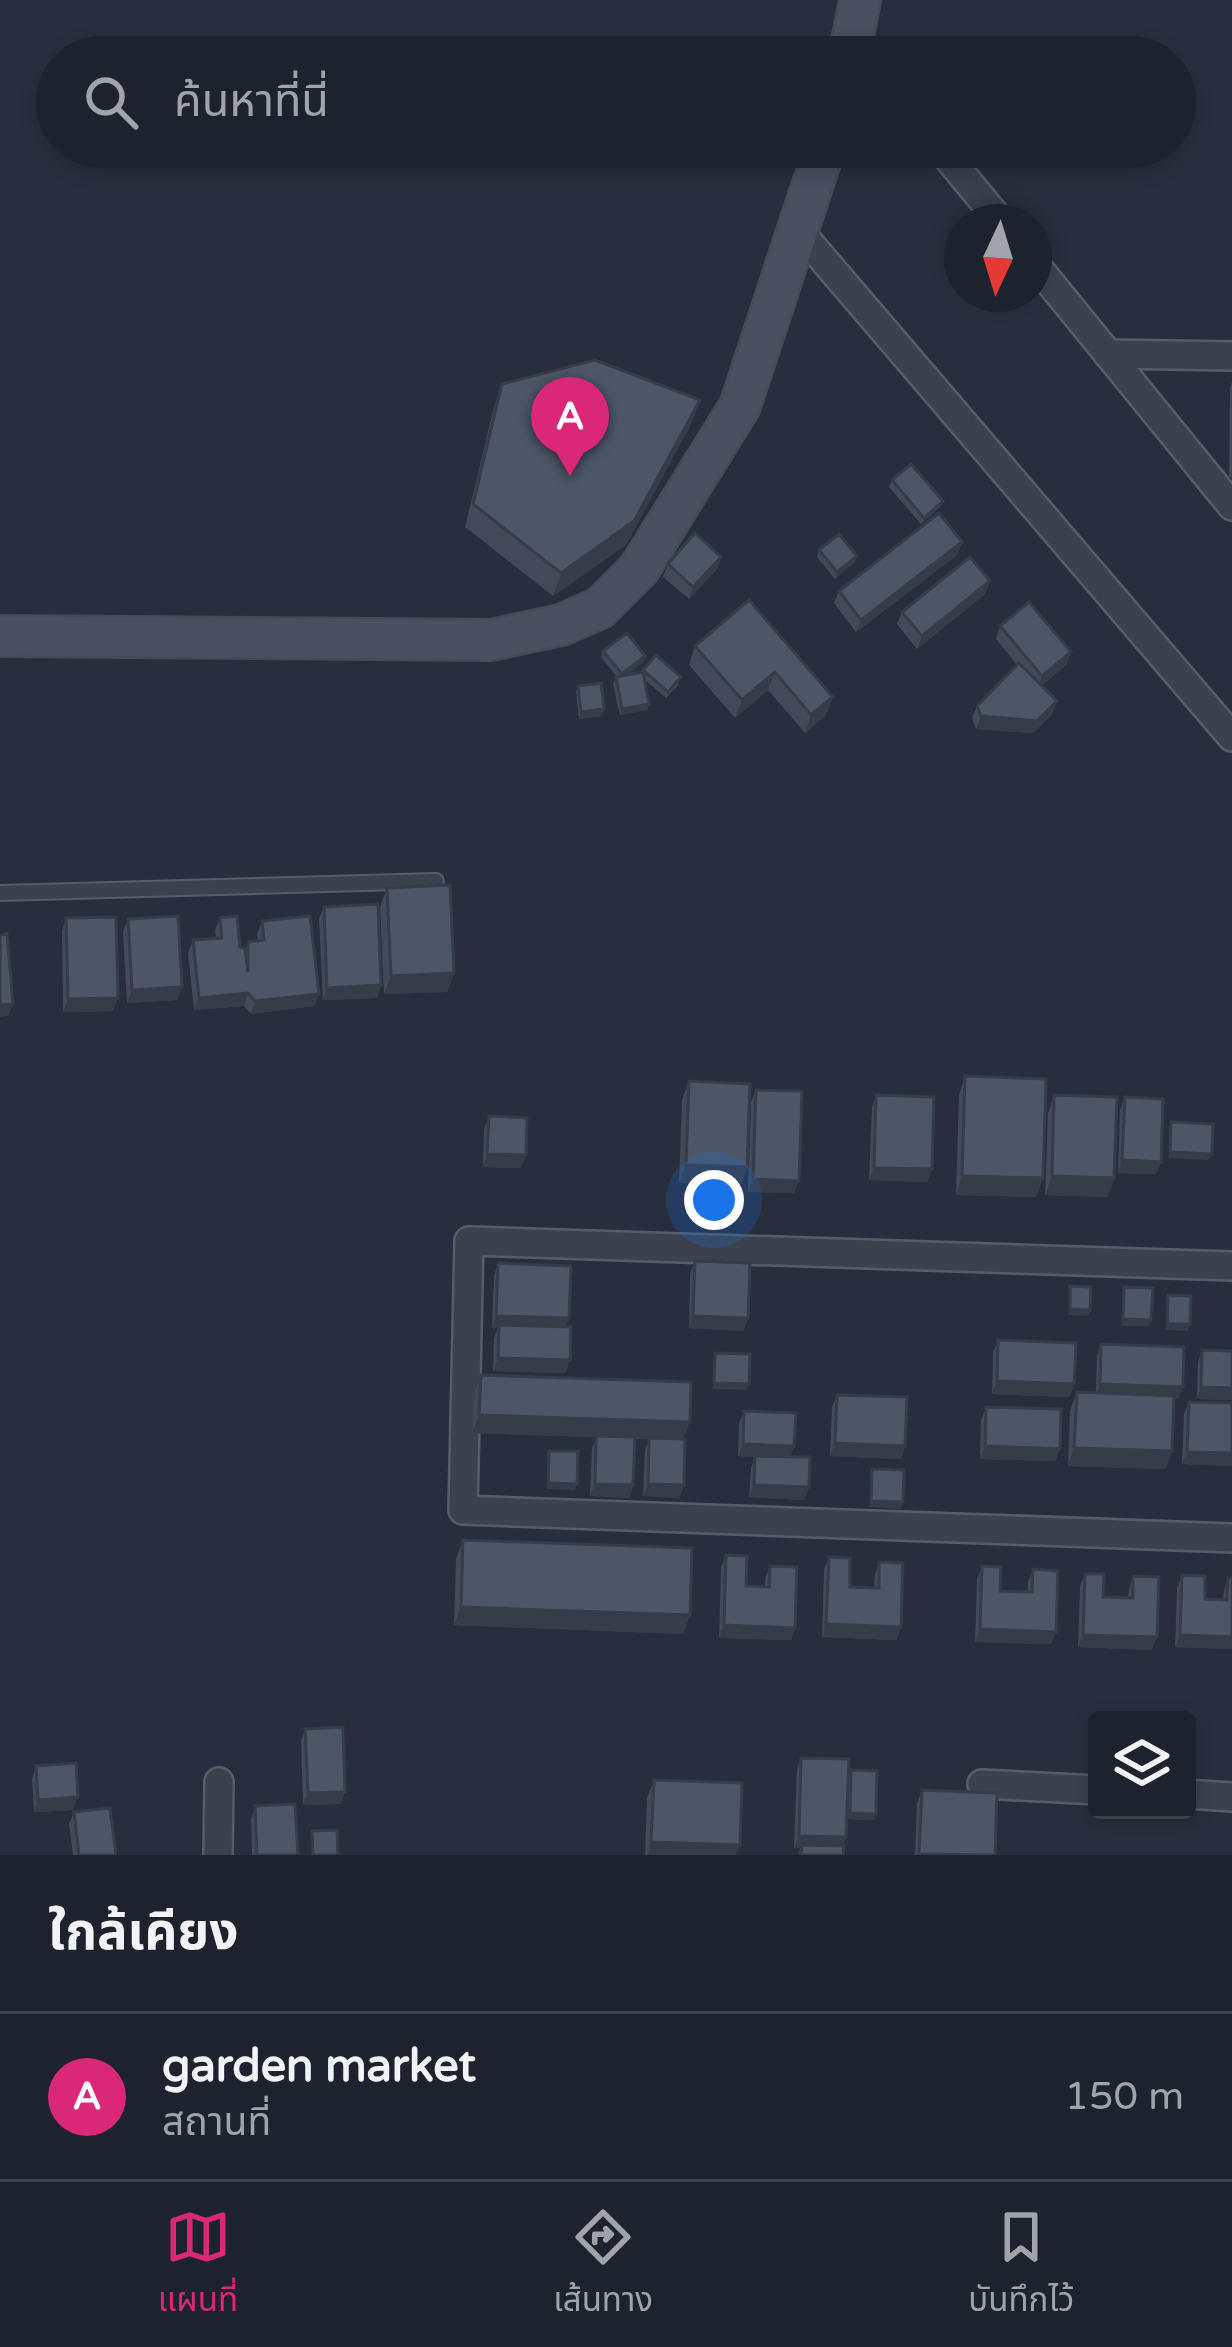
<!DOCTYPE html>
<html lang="th">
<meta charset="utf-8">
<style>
body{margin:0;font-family:"Varela Round","Noto Sans Thai",sans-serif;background:#252b36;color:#f1f3f6}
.controls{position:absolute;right:36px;bottom:36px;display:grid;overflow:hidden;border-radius:12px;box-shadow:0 6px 18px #0003}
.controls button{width:108px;height:108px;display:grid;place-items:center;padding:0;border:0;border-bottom:3px solid #3b404a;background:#1d232e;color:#f1f3f6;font:60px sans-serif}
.compass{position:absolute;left:944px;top:204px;width:108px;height:108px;border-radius:50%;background:#1d232e;box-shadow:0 6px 18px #0003;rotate:184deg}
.you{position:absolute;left:714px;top:1200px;width:42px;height:42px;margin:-30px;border:9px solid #fff;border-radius:50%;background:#1a73e8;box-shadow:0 0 0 18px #1a73e833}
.badge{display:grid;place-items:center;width:78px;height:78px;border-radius:50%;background:#db2777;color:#fff;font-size:39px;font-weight:700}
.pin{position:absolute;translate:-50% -99px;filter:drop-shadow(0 3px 6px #0008)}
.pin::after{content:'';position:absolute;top:63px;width:42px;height:36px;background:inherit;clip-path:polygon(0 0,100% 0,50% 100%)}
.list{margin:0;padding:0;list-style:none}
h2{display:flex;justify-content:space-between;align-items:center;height:156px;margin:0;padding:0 48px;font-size:51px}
h2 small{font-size:39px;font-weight:400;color:#a0a4aa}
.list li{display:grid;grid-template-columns:78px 1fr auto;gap:36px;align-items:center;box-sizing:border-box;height:168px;padding:0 48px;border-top:3px solid #3b404a}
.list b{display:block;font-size:45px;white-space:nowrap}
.list p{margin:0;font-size:39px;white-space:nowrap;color:#a0a4aa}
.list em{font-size:39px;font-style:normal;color:#a0a4aa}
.icon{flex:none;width:66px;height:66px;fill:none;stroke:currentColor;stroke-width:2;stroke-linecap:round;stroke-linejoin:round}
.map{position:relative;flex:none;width:1232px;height:1855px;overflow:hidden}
.search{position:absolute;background:#1d232e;box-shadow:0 6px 18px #0003;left:36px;right:36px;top:36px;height:132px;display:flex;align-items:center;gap:30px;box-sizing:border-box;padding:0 42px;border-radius:66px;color:#a0a4aa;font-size:45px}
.sheet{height:324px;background:#1d232e}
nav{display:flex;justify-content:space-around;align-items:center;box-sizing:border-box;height:168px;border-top:3px solid #3b404a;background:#1d232e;font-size:33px;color:#a0a4aa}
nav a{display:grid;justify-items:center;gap:6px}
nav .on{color:#db2777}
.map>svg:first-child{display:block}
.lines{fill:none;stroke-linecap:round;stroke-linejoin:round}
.lane-casing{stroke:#565d69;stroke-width:18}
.street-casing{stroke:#565d69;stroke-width:32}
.secondary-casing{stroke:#444b57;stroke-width:44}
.lane{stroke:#3b424e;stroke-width:14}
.street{stroke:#3b424e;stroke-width:27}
.secondary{stroke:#495161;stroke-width:39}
.wall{fill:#424a59}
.shaded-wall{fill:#363c48}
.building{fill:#4d5667;stroke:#363c48;stroke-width:3}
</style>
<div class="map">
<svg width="1232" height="1855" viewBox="0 0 1232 1855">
<rect width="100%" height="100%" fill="#272f3e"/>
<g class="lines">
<defs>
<path id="lane" d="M0,893L436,881"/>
<g id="street">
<path d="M939,147L1001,222"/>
<path d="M799,231L1232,737"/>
<path d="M1034,263L1232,506"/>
<path d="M1108,354L1232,356"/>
<path d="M1232,1266L469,1241L463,1510L1232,1538"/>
<path d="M982,1784L1097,1790"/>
<path d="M1187,1794L1232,1797"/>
<path d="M218,1855L219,1782"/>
</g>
<g id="secondary">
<path d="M849,57L860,0"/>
<path d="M0,636L491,640L561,625L600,608L639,569L740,406L825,147"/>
</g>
</defs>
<use href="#lane" class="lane-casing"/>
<use href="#street" class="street-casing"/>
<use href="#secondary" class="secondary-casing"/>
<use href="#lane" class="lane"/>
<use href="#street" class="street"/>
<use href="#secondary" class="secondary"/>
</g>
<g class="wall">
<path d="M1232,382V477H1229L1230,387Z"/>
<path d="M502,384L700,400L691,424L626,545L553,596L465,527L494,407Z"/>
<path d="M892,480L943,501L940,507L921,524L889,487Z"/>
<path d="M962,542L957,555L856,632L834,603L839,591Z"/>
<path d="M819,550L855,562L835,579L817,557Z"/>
<path d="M721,557L717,569L689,599L663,577L668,564Z"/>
<path d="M990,581L985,594L917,649L897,624L902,612Z"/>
<path d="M749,600L826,715L805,733L768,690L735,718L689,665L695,646Z"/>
<path d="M1000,626L1067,664L1042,685L1053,713L1033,733L976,729L972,718L977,706L1017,665L996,639Z"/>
<path d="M603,651L645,656L643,662L626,675L642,673L643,670L679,684L666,698L644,679L649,704L647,710L620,715L613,684L617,677L601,657Z"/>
<path d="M578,686L602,716L579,719L576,692Z"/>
<path d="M387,888L454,973L447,992L384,994L380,907Z"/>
<path d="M324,907L381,985L377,998L323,1000L319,919Z"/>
<path d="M66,918L113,1011L63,1012L62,931Z"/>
<path d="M220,918L240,947L245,951L248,942L258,941L257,934L262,921L319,994L314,1006L251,1014L244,1006L194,1010L188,953L193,940L216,938L215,930Z"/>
<path d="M128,919L182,987L177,1000L127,1003L123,931Z"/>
<path d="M965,1076L1043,1178L1036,1197L956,1195L959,1095Z"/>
<path d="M689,1081L747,1167L741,1185L679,1183L682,1100Z"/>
<path d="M756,1090L794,1193L748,1192L751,1102Z"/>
<path d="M876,1095L932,1169L927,1182L869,1180L872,1107Z"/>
<path d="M1054,1095L1108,1197L1045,1195L1048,1113Z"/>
<path d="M1125,1097L1161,1162L1156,1174L1118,1173L1120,1110Z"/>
<path d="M489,1116L521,1168L483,1167L484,1129Z"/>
<path d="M695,1261L748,1318L743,1331L689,1328L690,1274Z"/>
<path d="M498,1263L569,1318L566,1327V1373L493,1371L494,1338L498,1328H492L494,1276Z"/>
<path d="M998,1340L1070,1397L992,1394L993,1353Z"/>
<path d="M1101,1344L1183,1387L1178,1399H1174L1166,1469L1068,1466L1070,1411L1077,1392L1096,1393L1097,1356Z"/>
<path d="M1202,1350L1232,1351V1400L1197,1399L1198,1362Z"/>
<path d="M481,1375L683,1439L684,1485L679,1498L643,1496L645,1450L649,1439H635L633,1485L629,1498L590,1496L592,1448L596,1437L472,1433L474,1393Z"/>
<path d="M837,1395L905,1446L901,1459L830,1456L832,1407Z"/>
<path d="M1189,1402L1232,1403V1466L1182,1464L1184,1414Z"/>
<path d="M986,1407L1060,1449L1055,1461L980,1459L981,1420Z"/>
<path d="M744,1411L790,1457L809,1487L804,1500L749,1497L751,1468L755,1457L738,1456L739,1423Z"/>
<path d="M463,1540L690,1615L683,1634L454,1625L456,1559Z"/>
<path d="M726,1555L746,1586L765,1587V1578L770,1566L795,1628L791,1640L719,1638L721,1568Z"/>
<path d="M829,1557L850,1587L874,1588L875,1575L879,1562L901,1627L896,1640L822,1637L824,1569Z"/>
<path d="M982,1566L1000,1591L1028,1592V1582L1033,1569L1051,1644L975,1642L977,1579Z"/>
<path d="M1085,1574L1103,1597L1128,1598L1129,1589L1133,1576L1152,1650L1078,1647L1080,1586Z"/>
<path d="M1182,1575L1205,1599L1223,1600L1224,1591L1228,1578L1232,1649L1175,1647L1177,1588Z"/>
<path d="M305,1729L341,1804L303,1805L301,1741Z"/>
<path d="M801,1758L843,1846V1855H799L800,1848H794L797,1770Z"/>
<path d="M36,1766L73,1810L34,1812L32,1779Z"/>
<path d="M851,1770L874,1820L848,1819L849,1776Z"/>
<path d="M654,1780L736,1855H645L647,1798Z"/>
<path d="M922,1790L995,1855H915L917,1803Z"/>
<path d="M255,1806L298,1855H252L251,1819Z"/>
<path d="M74,1812L116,1855H73L69,1824Z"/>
</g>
<g class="shaded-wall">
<path d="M700,400L691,424L626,545L553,596L561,573Z"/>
<path d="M943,501L940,507L921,524L924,518Z"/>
<path d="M962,542L957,555L856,632L861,620Z"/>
<path d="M857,556L855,562L835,579L837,572Z"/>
<path d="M721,557L717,569L689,599L693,587Z"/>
<path d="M990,581L985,594L917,649L922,636Z"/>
<path d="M1071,652L1067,664L1038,689L1042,676Z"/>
<path d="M645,656L643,662L620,681L622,674Z"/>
<path d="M775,672L768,690L735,718L742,700Z"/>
<path d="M833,697L826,715L805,733L811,715Z"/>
<path d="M1057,701L1053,713L1033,733L976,729L981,716Z"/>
<path d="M649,704L647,710L620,715L622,709Z"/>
<path d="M604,709L602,716L579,719L581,712Z"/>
<path d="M454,973L447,992L384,994L391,976Z"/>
<path d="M381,985L377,998L323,1000L327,988Z"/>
<path d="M182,987L177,1000L127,1003L132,990Z"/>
<path d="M248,993L244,1006L194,1010L199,998Z"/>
<path d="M319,994L314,1006L251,1014L255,1001Z"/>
<path d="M118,998L113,1011L63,1012L68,999Z"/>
<path d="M13,1004L8,1016L0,1017V1005Z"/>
<path d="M1170,1152L1212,1154L1209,1160L1168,1158Z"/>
<path d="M487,1154L526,1155L521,1168L483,1167Z"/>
<path d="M1122,1160L1161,1162L1156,1174L1118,1173Z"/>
<path d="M686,1165L747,1167L741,1185L679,1183Z"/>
<path d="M874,1168L932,1169L927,1182L869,1180Z"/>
<path d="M962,1176L1043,1178L1036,1197L956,1195Z"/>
<path d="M1052,1176L1114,1178L1108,1197L1045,1195Z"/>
<path d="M753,1179L799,1181L794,1193L748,1192Z"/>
<path d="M1070,1309L1090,1310L1088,1316L1068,1315Z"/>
<path d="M496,1316L569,1318L565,1330L492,1328Z"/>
<path d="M693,1316L748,1318L743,1331L689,1328Z"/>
<path d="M1123,1319L1151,1320L1149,1326H1121Z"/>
<path d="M1167,1324H1190L1188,1331L1165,1330Z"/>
<path d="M498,1358L570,1360L566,1373L493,1371Z"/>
<path d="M997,1381L1074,1384L1070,1397L992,1394Z"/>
<path d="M714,1383L749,1384L746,1390L712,1389Z"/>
<path d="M1100,1384L1183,1387L1178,1399L1096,1396Z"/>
<path d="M1201,1387L1232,1388V1400L1197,1399Z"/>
<path d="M479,1415L690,1422L683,1440L472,1433Z"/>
<path d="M835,1443L905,1446L901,1459L830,1456Z"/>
<path d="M743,1444L794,1446L790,1458L738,1456Z"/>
<path d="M985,1446L1060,1449L1055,1461L980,1459Z"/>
<path d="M1074,1448L1172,1451L1166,1469L1068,1466Z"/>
<path d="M1187,1452L1232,1453V1466L1182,1464Z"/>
<path d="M548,1483L577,1484L575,1490L546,1489Z"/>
<path d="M595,1484L633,1485L629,1498L590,1496Z"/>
<path d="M648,1484L684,1485L679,1498L643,1496Z"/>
<path d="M754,1485L809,1487L804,1500L749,1497Z"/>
<path d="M871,1501L903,1502L901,1509L868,1507Z"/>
<path d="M461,1607L690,1615L683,1634L454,1625Z"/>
<path d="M826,1624L901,1627L896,1640L822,1637Z"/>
<path d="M724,1625L795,1628L791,1640L719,1638Z"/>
<path d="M980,1629L1056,1632L1051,1644L975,1642Z"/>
<path d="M1083,1635L1157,1637L1152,1650L1078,1647Z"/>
<path d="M1180,1635L1232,1637V1649L1175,1647Z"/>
<path d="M345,1792L341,1804L303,1805L308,1793Z"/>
<path d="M78,1797L73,1810L34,1812L38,1800Z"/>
<path d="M850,1813L876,1814L874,1820L848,1819Z"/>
<path d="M799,1836L846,1837L842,1850L794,1848Z"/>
<path d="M651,1842L740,1845L736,1855H647Z"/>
</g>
<g class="building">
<path d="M595,360L700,400L634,521L561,573L473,504L502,384Z"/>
<path d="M911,464L943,501L924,518L892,480Z"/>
<path d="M939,513L962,542L861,620L839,591Z"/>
<path d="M695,533L721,557L693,587L668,564Z"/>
<path d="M839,534L857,556L837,572L819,550Z"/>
<path d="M970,557L990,581L922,636L902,612Z"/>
<path d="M749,600L833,697L811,715L775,672L742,700L695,646Z"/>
<path d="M1029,602L1071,652L1042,676L1000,626Z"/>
<path d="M627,633L645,656L622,674L603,651Z"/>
<path d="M656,655L681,677L668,692L643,670Z"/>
<path d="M1019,663L1057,701L1037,721L981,716L977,706Z"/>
<path d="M643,672L649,704L622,709L616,677Z"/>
<path d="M601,683L604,709L581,712L578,686Z"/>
<path d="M450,885L454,973L391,976L387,888Z"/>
<path d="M378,904L381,985L327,988L324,907Z"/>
<path d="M178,916L182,987L132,990L128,919Z"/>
<path d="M237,916L240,947L245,949L248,972V942L264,940L262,921L310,916L319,994L255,1001L248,993L199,998L193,940L222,938L220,918Z"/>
<path d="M116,917L118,998L68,999L66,918Z"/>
<path d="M7,934L13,1004L0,1005V935Z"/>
<path d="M965,1076L1046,1079L1043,1178L962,1176Z"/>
<path d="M689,1081L750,1084L747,1167L686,1165Z"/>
<path d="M756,1090L802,1091L799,1181L753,1179Z"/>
<path d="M876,1095L934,1097L932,1169L874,1168Z"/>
<path d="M1054,1095L1117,1097L1114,1178L1052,1176Z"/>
<path d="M1125,1097L1163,1099L1161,1162L1122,1160Z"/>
<path d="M489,1116L527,1118L526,1155L487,1154Z"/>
<path d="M1171,1122L1213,1124L1212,1154L1170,1152Z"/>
<path d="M695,1261L750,1263L748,1318L693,1316Z"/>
<path d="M498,1263L571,1266L569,1318L496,1316Z"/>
<path d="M1070,1286L1091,1287L1090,1310L1070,1309Z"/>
<path d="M1124,1287L1153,1288L1151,1320L1123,1319Z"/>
<path d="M1168,1295L1191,1296L1190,1324H1167Z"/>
<path d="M499,1325L571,1327L570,1360L498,1358Z"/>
<path d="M998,1340L1076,1343L1074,1384L997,1381Z"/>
<path d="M1101,1344L1184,1347L1183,1387L1100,1384Z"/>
<path d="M1202,1350L1232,1351V1388L1201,1387Z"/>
<path d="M715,1353L750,1354L749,1384L714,1383Z"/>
<path d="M481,1375L691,1382L690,1422L479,1415Z"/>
<path d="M1077,1392L1174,1396L1172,1451L1074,1448Z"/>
<path d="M837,1395L907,1397L905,1446L835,1443Z"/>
<path d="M1189,1402L1232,1403V1453L1187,1452Z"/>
<path d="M986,1407L1061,1409L1060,1449L985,1446Z"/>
<path d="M744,1411L796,1413L794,1446L743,1444Z"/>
<path d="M596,1436L635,1437L633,1485L595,1484Z"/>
<path d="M649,1438L685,1439L684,1485L648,1484Z"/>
<path d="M549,1451H578L577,1484L548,1483Z"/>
<path d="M755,1456L810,1457L809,1487L754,1485Z"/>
<path d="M872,1469L904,1470L903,1502L871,1501Z"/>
<path d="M463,1540L692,1548L690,1615L461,1607Z"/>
<path d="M726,1555L747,1556L746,1586L769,1587L770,1566L797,1567L795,1628L724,1625Z"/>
<path d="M829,1557L850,1558V1587L879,1588V1562L903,1563L901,1627L826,1624Z"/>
<path d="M982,1566L1001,1567L1000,1591L1032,1592L1033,1569L1058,1571L1056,1632L980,1629Z"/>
<path d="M1085,1574H1104L1103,1597L1133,1598V1576L1159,1577L1157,1637L1083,1635Z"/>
<path d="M1182,1575L1205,1576V1599L1227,1600L1228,1578H1232V1637L1180,1635Z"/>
<path d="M343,1727L345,1792L308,1793L305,1729Z"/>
<path d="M801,1758L849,1759L846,1837L799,1836Z"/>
<path d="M76,1763L78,1797L38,1800L36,1766Z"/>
<path d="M851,1770L877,1771L876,1814L850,1813Z"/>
<path d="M654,1780L742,1783L740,1845L651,1842Z"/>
<path d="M922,1790L997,1793L995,1855L919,1854Z"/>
<path d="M295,1804L298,1855H257L255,1806Z"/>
<path d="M110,1808L116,1855H79L74,1812Z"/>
<path d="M337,1830L338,1855H313L312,1831Z"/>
<path d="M802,1845L844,1846L843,1855H801Z"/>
</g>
</svg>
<div class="controls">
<button><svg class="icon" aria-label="layers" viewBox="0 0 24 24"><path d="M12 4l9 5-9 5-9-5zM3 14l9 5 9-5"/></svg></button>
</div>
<svg class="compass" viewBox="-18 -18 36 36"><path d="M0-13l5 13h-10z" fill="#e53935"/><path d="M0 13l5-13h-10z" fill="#a0a4aa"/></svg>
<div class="you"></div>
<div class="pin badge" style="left:570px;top:476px">A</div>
<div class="search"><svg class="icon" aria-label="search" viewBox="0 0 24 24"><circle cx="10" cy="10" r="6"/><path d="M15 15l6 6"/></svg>ค้นหาที่นี่</div>
</div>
<section class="sheet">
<h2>ใกล้เคียง<small></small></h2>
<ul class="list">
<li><span class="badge">A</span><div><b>garden market</b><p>สถานที่</p></div><em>150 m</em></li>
</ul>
</section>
<nav>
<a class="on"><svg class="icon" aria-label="map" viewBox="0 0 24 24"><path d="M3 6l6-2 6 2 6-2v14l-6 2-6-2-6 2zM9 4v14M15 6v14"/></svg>แผนที่</a>
<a><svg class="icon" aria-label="directions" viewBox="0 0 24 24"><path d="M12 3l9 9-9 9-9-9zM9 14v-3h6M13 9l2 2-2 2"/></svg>เส้นทาง</a>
<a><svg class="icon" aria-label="saved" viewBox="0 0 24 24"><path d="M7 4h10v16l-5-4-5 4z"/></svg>บันทึกไว้</a>
</nav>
